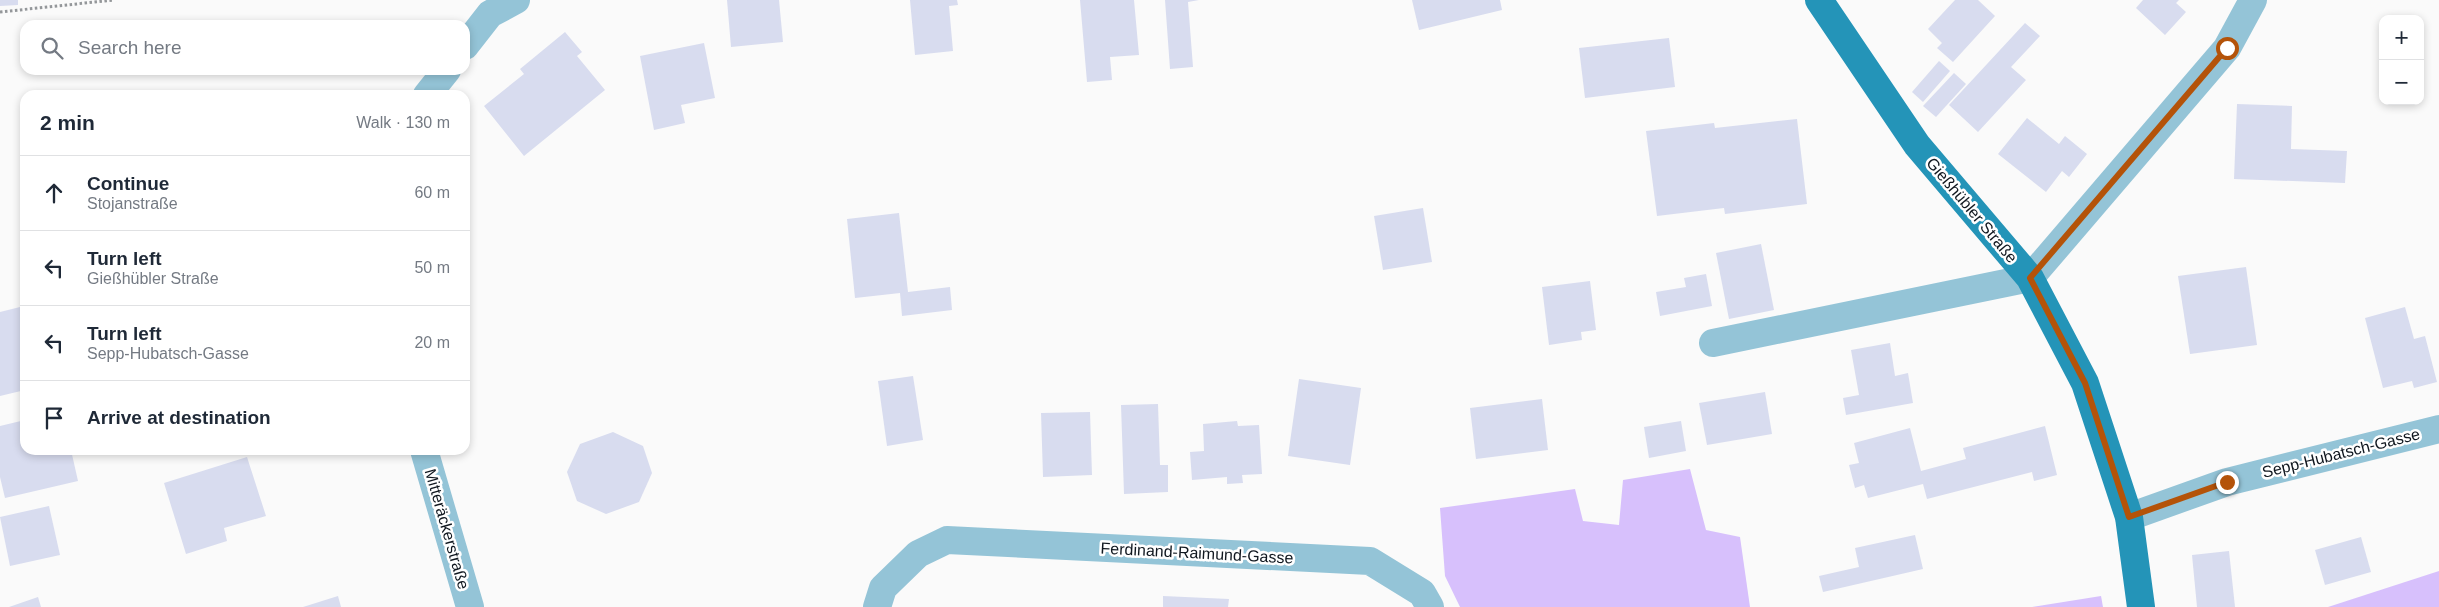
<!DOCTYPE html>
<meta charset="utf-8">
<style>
body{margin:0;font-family:Arial,sans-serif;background:#f6f6f7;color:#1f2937}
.controls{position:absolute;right:15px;top:15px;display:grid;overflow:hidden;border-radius:10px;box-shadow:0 2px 8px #0003}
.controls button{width:45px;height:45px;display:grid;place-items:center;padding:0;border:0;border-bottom:1px solid #e0e1e3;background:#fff;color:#1f2937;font:25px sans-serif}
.stop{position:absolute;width:15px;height:15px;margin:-11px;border:4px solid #b45309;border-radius:50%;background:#fff}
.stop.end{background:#b45309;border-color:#fff;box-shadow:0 1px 5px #0008}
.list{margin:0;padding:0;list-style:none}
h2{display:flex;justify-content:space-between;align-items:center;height:65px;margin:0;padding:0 20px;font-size:21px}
h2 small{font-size:16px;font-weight:400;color:#747a83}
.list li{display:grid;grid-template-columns:32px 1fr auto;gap:15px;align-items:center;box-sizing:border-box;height:75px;padding:0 20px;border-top:1px solid #e0e1e3}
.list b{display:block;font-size:19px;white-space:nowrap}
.list p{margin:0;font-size:16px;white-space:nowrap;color:#747a83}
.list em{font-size:16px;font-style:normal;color:#747a83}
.icon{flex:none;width:28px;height:28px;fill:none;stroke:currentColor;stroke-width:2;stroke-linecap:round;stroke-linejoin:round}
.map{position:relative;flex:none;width:2439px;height:607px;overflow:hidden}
.search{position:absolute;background:#fff;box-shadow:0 2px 8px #0003;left:20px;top:20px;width:450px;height:55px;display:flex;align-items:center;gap:12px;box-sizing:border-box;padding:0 18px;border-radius:15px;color:#747a83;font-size:19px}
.panel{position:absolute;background:#fff;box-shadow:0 2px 8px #0003;left:20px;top:90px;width:450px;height:365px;border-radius:15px}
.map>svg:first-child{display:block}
.green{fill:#d7c0fc}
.building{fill:#d8dcef}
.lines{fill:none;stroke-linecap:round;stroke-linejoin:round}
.path{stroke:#94979a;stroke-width:3;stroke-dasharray:2.5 2.5;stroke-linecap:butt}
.minor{stroke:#94c4d7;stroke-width:28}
.major{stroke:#2494b8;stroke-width:28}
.route{stroke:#b45309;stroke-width:6}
.labels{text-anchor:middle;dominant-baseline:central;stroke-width:5;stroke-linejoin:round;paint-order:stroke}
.street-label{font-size:16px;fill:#10171f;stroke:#fff}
</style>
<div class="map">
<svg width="2439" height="607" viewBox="0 0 2439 607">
<rect width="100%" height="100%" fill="#fafafa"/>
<g class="green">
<path d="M1690,469L1706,530L1740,537L1750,607H1460L1445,576L1440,508L1575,489L1583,521L1619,525L1623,480Z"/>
<path d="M2439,571V607H2328Z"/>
<path d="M2101,596L2103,607H2032Z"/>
</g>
<g class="building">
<path d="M0,0H18V5L0,6Z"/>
<path d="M727,0H779L783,42L731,47Z"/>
<path d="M910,0H957L958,5L949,6L953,51L915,55Z"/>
<path d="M1080,0H1134L1139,55L1110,57L1112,80L1087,82Z"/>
<path d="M1165,0H1199L1188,2L1193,67L1170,69Z"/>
<path d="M1412,0H1500L1502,10L1419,30Z"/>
<path d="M1955,0H1978L1995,16L1953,62L1937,48L1942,43L1928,29Z"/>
<path d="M2143,0H2179L2176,3L2186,12L2165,35L2136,8Z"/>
<path d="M2025,23L2040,36L2011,67L2026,80L1978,132L1949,105Z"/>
<path d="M565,32L582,52L577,56L605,90L524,156L484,106L524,74L520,69Z"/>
<path d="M1669,38L1675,87L1585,98L1579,48Z"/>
<path d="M704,43L715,98L681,105L685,123L654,130L640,56Z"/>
<path d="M1939,61L1950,71L1923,102L1912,92Z"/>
<path d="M1954,73L1966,84L1936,117L1923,106Z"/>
<path d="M2237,104L2292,106L2291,149L2347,151L2345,183L2234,179Z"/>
<path d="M2027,118L2059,144L2065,136L2087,154L2069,177L2062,171L2046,192L1998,154Z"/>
<path d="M1797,119L1807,204L1725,214L1724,208L1657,216L1646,131L1714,123L1715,128Z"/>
<path d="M1423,208L1432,262L1383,270L1374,216Z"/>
<path d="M899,213L908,292L950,287L952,310L902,316L900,293L855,298L847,219Z"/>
<path d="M1761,244L1774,310L1729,319L1716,253Z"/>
<path d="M2246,267L2257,345L2190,354L2178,276Z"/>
<path d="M1706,274L1712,306L1660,316L1656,292L1686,287L1684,278Z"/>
<path d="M1590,281L1596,330L1581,332L1582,340L1549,345L1542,287Z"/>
<path d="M20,307L25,325V390L0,396V312Z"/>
<path d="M2405,307L2414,339L2425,336L2437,382L2414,388L2412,381L2383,388L2365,318Z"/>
<path d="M1890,343L1895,376L1908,373L1913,403L1846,415L1843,398L1859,395L1851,350Z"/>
<path d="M913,376L923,440L887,446L878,381Z"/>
<path d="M1299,379L1361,388L1350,465L1288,456Z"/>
<path d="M1765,392L1772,434L1707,445L1699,403Z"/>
<path d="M1542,399L1548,450L1476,459L1470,408Z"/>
<path d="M1158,404L1160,465H1168V492L1124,494L1121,405Z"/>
<path d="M1090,412L1092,475L1043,477L1041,413Z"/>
<path d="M25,420V450H71L78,481L5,498L0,477V426Z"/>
<path d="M1237,421L1238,426L1259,425L1262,474L1242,475L1243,483L1227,484V477L1192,480L1190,452L1204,451L1203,424Z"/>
<path d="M1681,421L1686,451L1649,458L1644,427Z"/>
<path d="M2045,426L2057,475L2034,481L2032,472L1927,499L1923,484L1868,498L1864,485L1855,488L1849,465L1859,463L1854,443L1910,428L1921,471L1966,459L1963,448Z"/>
<path d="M613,432L643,446L652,473L639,502L606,514L577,501L567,472L580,444Z"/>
<path d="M247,457L266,516L224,528L227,541L186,554L164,483Z"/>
<path d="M49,506L60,555L10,566L0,517Z"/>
<path d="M1915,535L1923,569L1823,592L1819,576L1859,567L1855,548Z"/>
<path d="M2361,537L2371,572L2325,585L2315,550Z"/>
<path d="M2229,551L2235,607H2197L2192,555Z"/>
<path d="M338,596L341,607H303Z"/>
<path d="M1163,596L1229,599L1228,607H1163Z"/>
<path d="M38,597L41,607H9Z"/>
</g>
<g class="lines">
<path class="path" d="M0,12L114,0"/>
<g class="minor">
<path d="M465,46L490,14L516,0"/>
<path d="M427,95L447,70"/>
<path d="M1713,343L2030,278L2227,48L2253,0"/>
<path d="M424,450L470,607"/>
<path d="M2129,517L2227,482L2439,429"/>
<path d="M877,607L883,588L918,554L947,540L1370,561L1422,593L1430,607"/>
</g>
<path class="major" d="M1819,0L1917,145L2030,278L2085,383L2129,517L2141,607"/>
</g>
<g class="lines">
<path class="route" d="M2227,482L2129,517L2085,383L2030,278L2227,48"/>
</g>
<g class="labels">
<g class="street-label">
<text transform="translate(1972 210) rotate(50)">Gießhübler Straße</text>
<text transform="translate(2341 453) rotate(-14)">Sepp-Hubatsch-Gasse</text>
<text transform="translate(447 529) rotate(74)">Mitteräckerstraße</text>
<text transform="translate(1197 553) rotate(3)">Ferdinand-Raimund-Gasse</text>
</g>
</g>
</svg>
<div class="controls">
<button>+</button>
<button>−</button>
</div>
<div class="stop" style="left:2227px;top:48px"></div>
<div class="stop end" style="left:2227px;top:482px"></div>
<div class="search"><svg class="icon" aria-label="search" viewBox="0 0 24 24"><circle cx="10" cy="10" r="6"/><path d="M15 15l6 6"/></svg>Search here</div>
<section class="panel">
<h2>2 min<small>Walk · 130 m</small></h2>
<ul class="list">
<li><svg class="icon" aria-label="ahead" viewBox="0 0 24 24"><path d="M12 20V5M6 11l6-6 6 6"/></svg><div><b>Continue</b><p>Stojanstraße</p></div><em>60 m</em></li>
<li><svg class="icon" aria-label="left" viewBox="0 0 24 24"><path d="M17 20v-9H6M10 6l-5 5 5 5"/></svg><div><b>Turn left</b><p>Gießhübler Straße</p></div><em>50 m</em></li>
<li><svg class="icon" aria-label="left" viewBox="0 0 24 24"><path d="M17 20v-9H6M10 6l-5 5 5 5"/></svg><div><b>Turn left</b><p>Sepp-Hubatsch-Gasse</p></div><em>20 m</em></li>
<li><svg class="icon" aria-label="arrive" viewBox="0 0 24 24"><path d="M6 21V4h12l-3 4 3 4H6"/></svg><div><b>Arrive at destination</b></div></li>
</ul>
</section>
</div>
